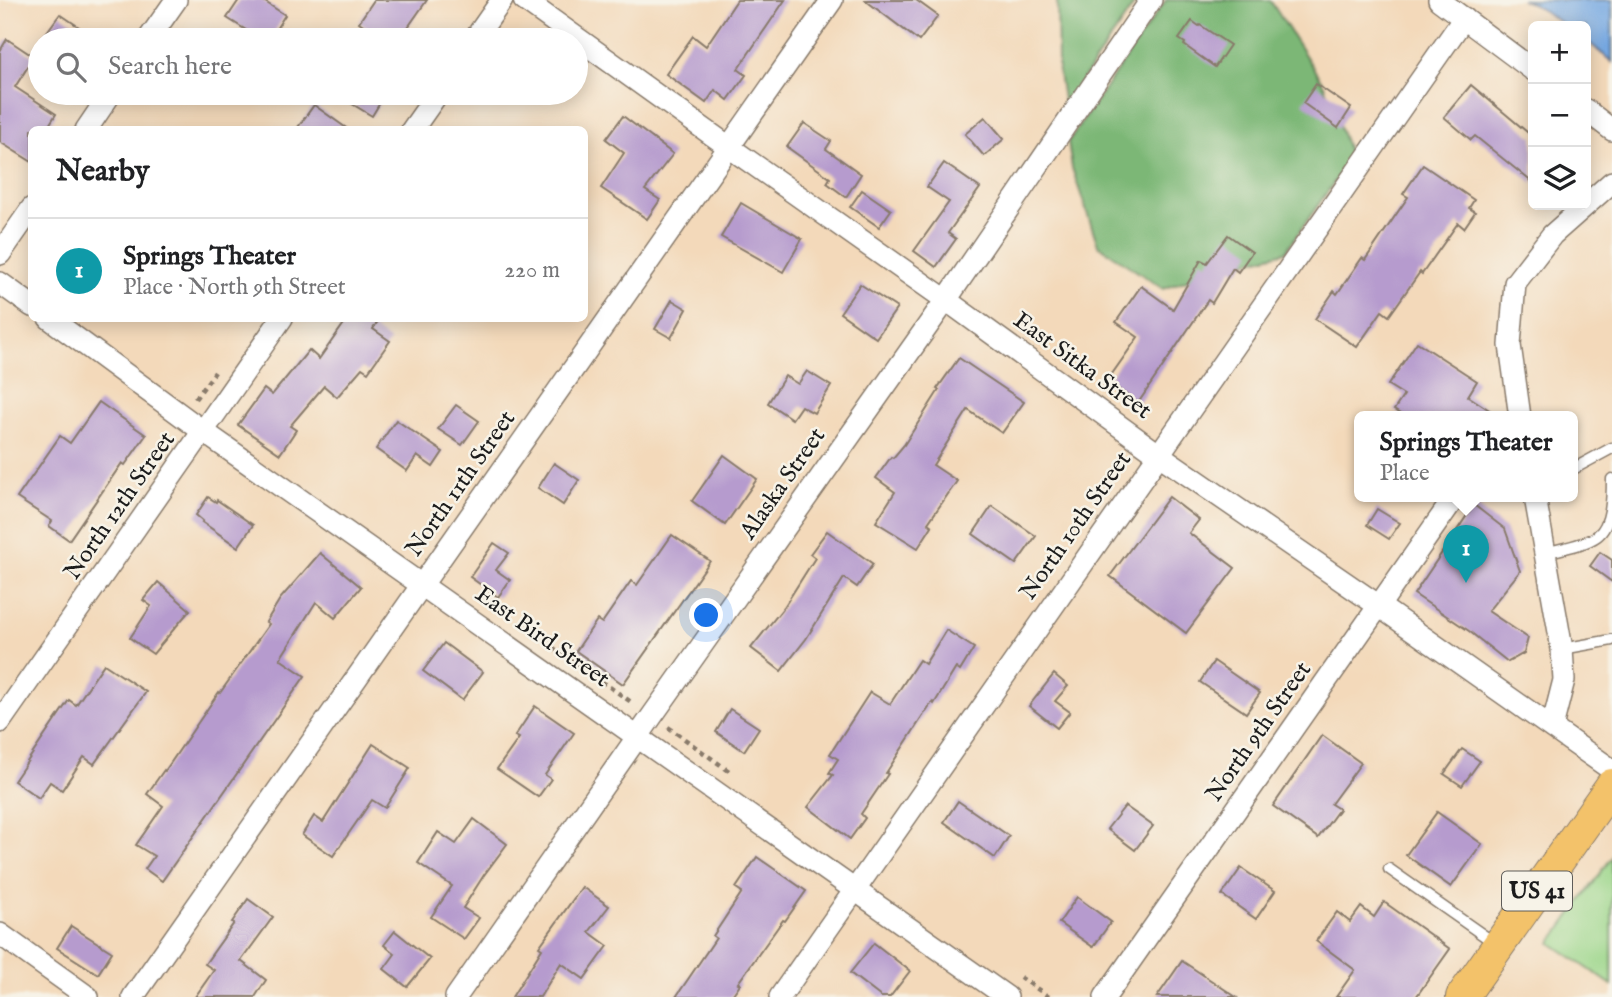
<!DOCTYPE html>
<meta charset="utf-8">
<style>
body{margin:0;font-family:"IM FELL English",serif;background:#f2f2f2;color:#202124}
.controls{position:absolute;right:21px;top:21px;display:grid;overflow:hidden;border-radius:10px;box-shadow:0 4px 18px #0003}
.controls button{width:63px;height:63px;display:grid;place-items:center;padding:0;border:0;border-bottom:2px solid #e0e0e0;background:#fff;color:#202124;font:35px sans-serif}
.you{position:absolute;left:707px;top:616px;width:24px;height:24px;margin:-18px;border:5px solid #fff;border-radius:50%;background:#1a73e8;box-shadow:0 0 0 10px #1a73e833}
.badge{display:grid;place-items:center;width:46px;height:46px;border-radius:50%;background:#0b8043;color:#fff;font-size:23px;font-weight:700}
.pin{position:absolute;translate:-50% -58px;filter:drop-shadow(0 2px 4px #0008)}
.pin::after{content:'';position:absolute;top:37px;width:24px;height:21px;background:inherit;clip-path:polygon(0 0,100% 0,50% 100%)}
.popup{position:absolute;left:1354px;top:411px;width:224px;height:91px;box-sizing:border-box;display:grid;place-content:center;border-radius:10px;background:#fff;filter:drop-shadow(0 2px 5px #0005);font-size:23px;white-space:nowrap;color:#757577}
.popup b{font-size:26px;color:#202124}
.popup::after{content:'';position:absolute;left:50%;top:100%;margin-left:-14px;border:14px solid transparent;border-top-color:#fff}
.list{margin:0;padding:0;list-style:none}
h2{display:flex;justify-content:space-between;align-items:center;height:91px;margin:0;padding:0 28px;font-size:30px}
h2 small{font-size:23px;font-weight:400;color:#757577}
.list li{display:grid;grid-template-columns:46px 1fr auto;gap:21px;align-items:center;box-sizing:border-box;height:105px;padding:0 28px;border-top:2px solid #e0e0e0}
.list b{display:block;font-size:26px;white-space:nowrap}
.list p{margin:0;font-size:23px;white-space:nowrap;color:#757577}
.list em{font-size:23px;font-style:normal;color:#757577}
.icon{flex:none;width:38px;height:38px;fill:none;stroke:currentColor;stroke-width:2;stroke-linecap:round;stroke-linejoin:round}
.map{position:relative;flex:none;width:1612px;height:997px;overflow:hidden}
.search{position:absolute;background:#fff;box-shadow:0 4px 18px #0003;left:28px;top:28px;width:560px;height:77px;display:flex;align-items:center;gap:18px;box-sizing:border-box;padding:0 24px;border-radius:38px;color:#757577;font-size:26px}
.panel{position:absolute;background:#fff;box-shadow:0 4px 18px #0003;left:28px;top:126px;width:560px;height:196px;border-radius:10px}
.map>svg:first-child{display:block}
.green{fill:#9bd68a;stroke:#5c7953;stroke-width:2}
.forest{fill:#7cb776;stroke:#4c6a49;stroke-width:2}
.water{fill:#76a8e2;stroke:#49627f;stroke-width:2}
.building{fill:#b69bce}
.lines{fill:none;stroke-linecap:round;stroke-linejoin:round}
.lane-casing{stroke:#887a6b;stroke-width:13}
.street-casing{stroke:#887a6b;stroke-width:24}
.primary-casing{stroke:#887a6b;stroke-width:34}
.path{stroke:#887a6b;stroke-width:4.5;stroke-dasharray:5 5;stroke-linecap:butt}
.lane{stroke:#fff;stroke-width:10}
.street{stroke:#fff;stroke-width:21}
.primary{stroke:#f3c26a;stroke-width:32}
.labels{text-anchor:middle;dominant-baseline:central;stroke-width:5;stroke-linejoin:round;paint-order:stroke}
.shield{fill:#f7f3e8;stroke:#5e5c59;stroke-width:2}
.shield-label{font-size:23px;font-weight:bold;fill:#1c1c1c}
.street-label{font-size:24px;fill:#1c1c1c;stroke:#f7f3e8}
</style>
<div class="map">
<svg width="1612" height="997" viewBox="0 0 1612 997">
<rect width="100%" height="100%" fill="#f7f3e8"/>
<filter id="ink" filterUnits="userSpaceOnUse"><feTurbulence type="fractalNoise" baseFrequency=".0143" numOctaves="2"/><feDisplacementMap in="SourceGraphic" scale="14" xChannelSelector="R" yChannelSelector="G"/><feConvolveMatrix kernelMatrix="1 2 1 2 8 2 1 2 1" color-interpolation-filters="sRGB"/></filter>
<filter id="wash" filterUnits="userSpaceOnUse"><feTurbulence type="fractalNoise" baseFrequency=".00686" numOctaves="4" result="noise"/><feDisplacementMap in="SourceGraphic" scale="28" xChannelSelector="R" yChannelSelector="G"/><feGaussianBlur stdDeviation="1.57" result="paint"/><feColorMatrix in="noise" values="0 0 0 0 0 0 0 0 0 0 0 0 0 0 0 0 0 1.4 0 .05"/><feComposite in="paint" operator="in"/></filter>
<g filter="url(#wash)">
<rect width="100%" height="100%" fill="#f3d9ba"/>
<path class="green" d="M1612,857V985L1551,943Z"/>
<g class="forest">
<path d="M1057,0H1137L1064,107L1058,66Z"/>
<path d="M1166,0H1270L1324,85L1351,158L1285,252L1214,270L1163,289L1098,245L1072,168L1068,142Z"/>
</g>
<path class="water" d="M1521,0H1612V62L1586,40V26H1566L1531,3Z"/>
<g id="blocks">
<g class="building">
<path d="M239,0H262L285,15L269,40H262L227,18Z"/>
<path d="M374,0H427L399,40H384L359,22Z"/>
<path d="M737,0H785L738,69L746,75L728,100L715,90L706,103L666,74L693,36L706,46Z"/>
<path d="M865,0H916L938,16L919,41Z"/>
<path d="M60,14L98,40H41Z"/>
<path d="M1192,21L1199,26L1200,25L1230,45L1215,67L1184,45L1185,43L1179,39Z"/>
<path d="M7,39L34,57L15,87L56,114L46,130H32V162L0,142V51Z"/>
<path d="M1316,84L1351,108L1338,128L1303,103Z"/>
<path d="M1471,85L1533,137V183L1475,136L1471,140L1444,117Z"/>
<path d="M334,93H386L372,116Z"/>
<path d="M314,105L349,130H296Z"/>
<path d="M623,116L673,154L645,190L660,200L647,219L601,188L624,153L606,139Z"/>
<path d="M985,117L1004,139L984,156L965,134Z"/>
<path d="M804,123L831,141L826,149L861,174L846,197L827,183L830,178L787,147Z"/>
<path d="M944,163L980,188L948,233L956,239L936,267L914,251L949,202L927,187Z"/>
<path d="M1423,165L1474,200L1469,208L1475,212L1464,228L1458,223L1422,274L1420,272L1389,316L1382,311L1357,347L1315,319L1334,291L1337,294L1362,258L1365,260L1408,197L1403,194Z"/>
<path d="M862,190L891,210L879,227L850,207Z"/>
<path d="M741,203L802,239L783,272L721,237Z"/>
<path d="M1228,235L1252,252L1238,272L1233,268L1212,303L1208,300L1138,403L1107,381L1138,337L1116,322L1141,286L1173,309L1201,260L1207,263Z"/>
<path d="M860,284L897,308L876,338L840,313Z"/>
<path d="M672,300L687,309L671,338L655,329Z"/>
<path d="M348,318H380L373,329L390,341L368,372L362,368L337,397L324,386L290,426L296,430L280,454L238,425L264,389L272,395L309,350L319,359Z"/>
<path d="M1417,342L1477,381L1468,396L1500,417H1405L1394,410L1404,395L1388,385Z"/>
<path d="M959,358L1024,402L1002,433L968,410L933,465L957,481L928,523L932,526L918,548L876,522L895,492L876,478L891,457L893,458L904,445L939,390L937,389Z"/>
<path d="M807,371L831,386L814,413L801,406L792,419L768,403L785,376L798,384Z"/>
<path d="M99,402L146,435L125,465L122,463L69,540L49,526L52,521L17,498L60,436L70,443Z"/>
<path d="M456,405L479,421L462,445L438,429Z"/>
<path d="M396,420L443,452L433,467L417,456L407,471L376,449Z"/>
<path d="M724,455L757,479L725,525L692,501Z"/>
<path d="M554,463L579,480L563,505L538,488Z"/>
<path d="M208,497L216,502L217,500L253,525L238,547L202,522L203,521L196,515Z"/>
<path d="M1169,497L1199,520L1189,533L1235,568L1186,633L1110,576Z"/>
<path d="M1474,505L1505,529L1520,571L1488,611L1528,638L1524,653L1508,662L1469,631L1414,594Z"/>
<path d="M992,506L1036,536L1016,564L973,534Z"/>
<path d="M1377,509L1400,523L1389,539L1367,525Z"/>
<path d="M827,531L873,564L857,587L844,578L806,639L781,671L751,648L784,607L815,558L810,554Z"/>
<path d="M672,535L710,561L623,684L576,651L597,620L602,623L631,581L637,585Z"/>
<path d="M494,543L509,553L496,570L510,580L498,597L470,577Z"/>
<path d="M1600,552L1612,560V582L1590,566Z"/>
<path d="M320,553L361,587L335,618L316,602L280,659L305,676L162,881L145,869L154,856L136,845L163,806L147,794L164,770L165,771L219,692L220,693L269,624L266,622L280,599Z"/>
<path d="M158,582L190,610L153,654L130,638L151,606L143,600Z"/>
<path d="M946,630L974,648L960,671L956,668L934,704L932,702L886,773L888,774L861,814L865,818L850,839L808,807L833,775L829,773L838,759L830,754L870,692L890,704L919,660L925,664Z"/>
<path d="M444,643L483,672L462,700L423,671Z"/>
<path d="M1214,661L1260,693L1246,713L1200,682Z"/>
<path d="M104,664L146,692L94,764L84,757L62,790L50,782L39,798L14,781L69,700L76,705Z"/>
<path d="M1054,674L1068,686L1055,701L1070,712L1057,728L1029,706Z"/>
<path d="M535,706L574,733L545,775L551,779L538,797L497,769L519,738L515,736Z"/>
<path d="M730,709L759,728L744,751L716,732Z"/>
<path d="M1322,735L1361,763L1331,804L1339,809L1318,838L1273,806Z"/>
<path d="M373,744L410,768L385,808L372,800L333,856L302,835L314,816L323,822Z"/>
<path d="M1462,749L1480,761L1462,786L1444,774Z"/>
<path d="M958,801L1009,836L995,858L944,822Z"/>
<path d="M1125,806L1153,826L1135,850L1107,829Z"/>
<path d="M1437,812L1482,844L1451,887L1406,855Z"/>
<path d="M474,819L507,844L484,875L463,908L479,918L464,939L431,917L452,886L418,863L438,832L456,844Z"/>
<path d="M757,857L806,891L785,921L783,920L738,983L740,984L731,997H676L716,938L713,936L742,892L736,888Z"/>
<path d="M1241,868L1275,891L1256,919L1222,895Z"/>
<path d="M582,887L609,906L589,932L608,946L584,979L561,963L540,997H512L542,949L539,947Z"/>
<path d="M1077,897L1111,922L1093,947L1059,923Z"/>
<path d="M248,899L273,917L241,961L266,980L255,997H195L214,970L205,964L234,923L232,922Z"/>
<path d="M1384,902L1450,949L1416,997H1336L1355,970L1316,941L1337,912L1350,922L1361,907L1374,917Z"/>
<path d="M71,926L112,952L98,974L57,948Z"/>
<path d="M395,931L430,959L407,987L384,969L395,954L384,945Z"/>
<path d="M874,943L910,971L890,997H881L850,973Z"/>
<path d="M1182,961L1236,997H1157Z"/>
</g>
</g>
</g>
<g filter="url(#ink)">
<use href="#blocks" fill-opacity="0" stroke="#887a6b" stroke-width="2"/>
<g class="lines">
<defs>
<g id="lane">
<path d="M1573,469L1612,448"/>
<path d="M1545,553C1559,549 1585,545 1597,536C1612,525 1612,496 1612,479"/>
<path d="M1562,649L1612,640"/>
<path d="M1389,869L1496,944"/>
</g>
<g id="street">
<path d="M524,0L729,147L946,300L1158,454L1379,606L1612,770"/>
<path d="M1439,0L1533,70"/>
<path d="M148,40L176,0"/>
<path d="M474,40L502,0"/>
<path d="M1586,110L1612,130"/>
<path d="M86,130L111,93"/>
<path d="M412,130L438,93"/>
<path d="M0,254L32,208"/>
<path d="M0,283L32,306"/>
<path d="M49,318L204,432L1007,997"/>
<path d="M1520,417L1510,345L1515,283L1552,235L1612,182"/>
<path d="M1535,497L1562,649L1564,680L1552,727"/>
<path d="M0,722L282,318"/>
<path d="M0,934L88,997"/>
<path d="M133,997L832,0"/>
<path d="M456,997L652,716L946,300L1151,0"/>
<path d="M780,997L1464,18"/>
<path d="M1105,997L1455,497"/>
</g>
<path id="primary" d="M1462,997L1612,785"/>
</defs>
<use href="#lane" class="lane-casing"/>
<use href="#street" class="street-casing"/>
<use href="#primary" class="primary-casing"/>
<g class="path">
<path d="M195,399L215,372"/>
<path d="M552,647L634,704"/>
<path d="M668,727L729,771"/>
<path d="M1020,977L1049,997"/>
</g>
<use href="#lane" class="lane"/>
<use href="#street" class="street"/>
<use href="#primary" class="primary"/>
</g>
</g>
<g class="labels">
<rect class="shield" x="1502" y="871.5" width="70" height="39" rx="5"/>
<g class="shield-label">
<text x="1537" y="891">US 41</text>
</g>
<g class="street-label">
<text transform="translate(1082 366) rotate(36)">East Sitka Street</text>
<text transform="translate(461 484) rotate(-55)">North 11th Street</text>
<text transform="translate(783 484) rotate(-55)">Alaska Street</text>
<text transform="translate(120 506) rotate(-55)">North 12th Street</text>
<text transform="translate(1076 526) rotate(-55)">North 10th Street</text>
<text transform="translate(542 637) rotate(35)">East Bird Street</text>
<text transform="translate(1259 732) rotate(-55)">North 9th Street</text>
</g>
</g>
</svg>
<div class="controls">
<button>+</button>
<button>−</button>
<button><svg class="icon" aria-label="layers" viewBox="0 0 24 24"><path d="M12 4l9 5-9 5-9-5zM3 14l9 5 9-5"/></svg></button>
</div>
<div class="you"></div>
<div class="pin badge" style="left:1466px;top:583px;background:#0f9aa8">1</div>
<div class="popup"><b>Springs Theater</b>Place</div>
<div class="search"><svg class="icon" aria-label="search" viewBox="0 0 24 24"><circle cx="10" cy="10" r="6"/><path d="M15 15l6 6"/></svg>Search here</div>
<section class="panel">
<h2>Nearby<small></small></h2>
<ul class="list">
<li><span class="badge" style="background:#0f9aa8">1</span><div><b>Springs Theater</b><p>Place · North 9th Street</p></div><em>220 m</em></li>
</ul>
</section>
</div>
